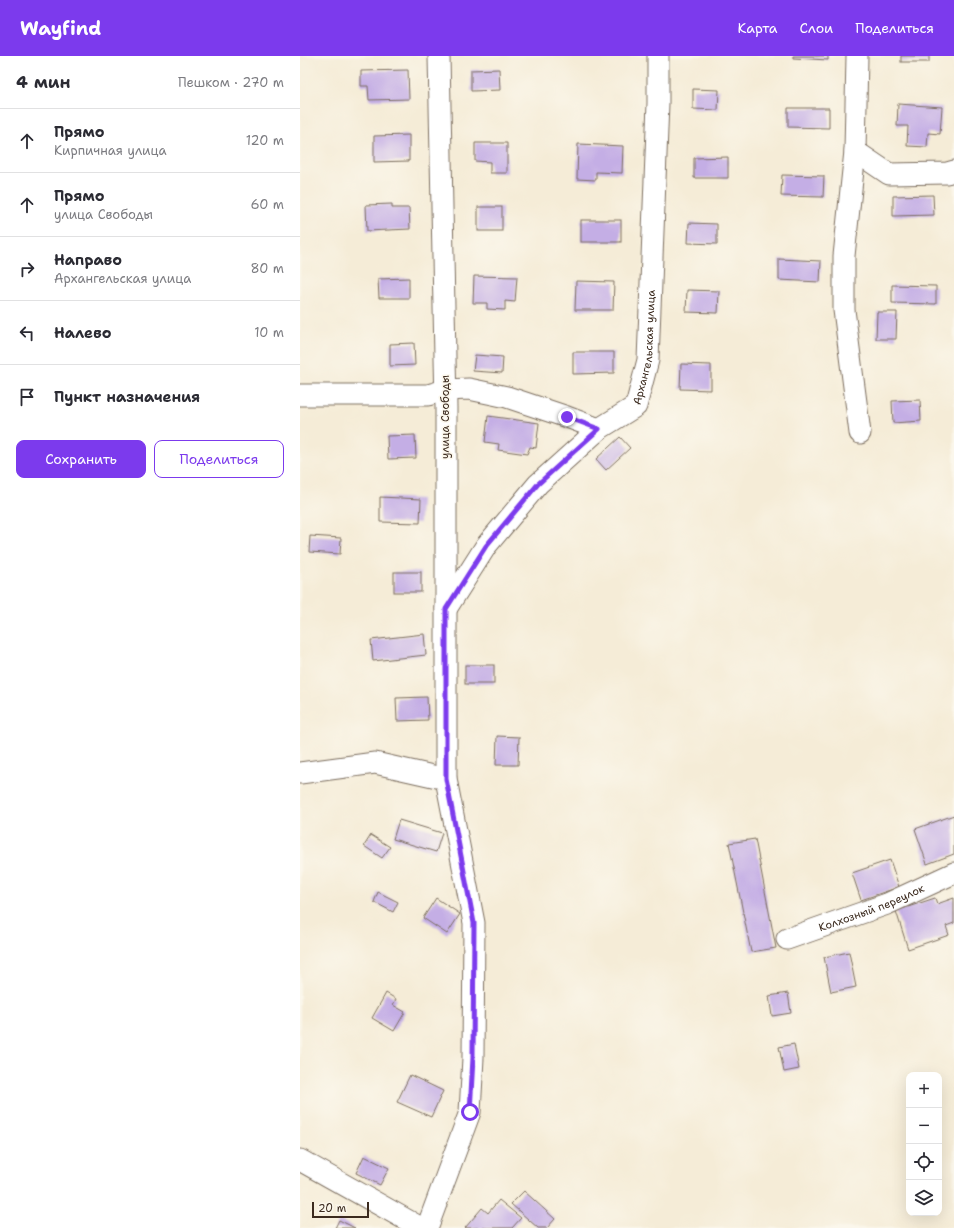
<!DOCTYPE html>
<html lang="ru">
<meta charset="utf-8">
<style>
body{margin:0;font-family:"Shantell Sans",sans-serif;background:#f2f2f3;color:#2b2b33}
.controls{position:absolute;right:12px;bottom:12px;display:grid;overflow:hidden;border-radius:8px;box-shadow:0 4px 16px #0002}
.controls button{width:36px;height:36px;display:grid;place-items:center;padding:0;border:0;border-bottom:1px solid #e1e1e2;background:#fff;color:#2b2b33;font:20px sans-serif}
.scale{position:absolute;left:12px;bottom:10px;width:57px;box-sizing:border-box;padding-left:4px;border:2px solid #3b2a1e;border-top:0;font-size:11px;line-height:14px;white-space:nowrap;color:#3b2a1e;-webkit-text-stroke:3px #fbf7ec;paint-order:stroke}
.stop{position:absolute;width:12px;height:12px;margin:-9px;border:3px solid #7c3aed;border-radius:50%;background:#fff}
.stop.end{background:#7c3aed;border-color:#fff;box-shadow:0 1px 4px #0008}
.list{margin:0;padding:0;list-style:none}
h2{display:flex;justify-content:space-between;align-items:center;height:52px;margin:0;padding:0 16px;font-size:17px}
h2 small{font-size:13px;font-weight:400;color:#7c7c81}
.list li{display:grid;grid-template-columns:26px 1fr auto;gap:12px;align-items:center;box-sizing:border-box;height:64px;padding:0 16px;border-top:1px solid #e1e1e2}
.list b{display:block;font-size:15px;white-space:nowrap}
.list p{margin:0;font-size:13px;white-space:nowrap;color:#7c7c81}
.list em{font-size:13px;font-style:normal;color:#7c7c81}
.actions{display:flex;gap:8px;padding:12px 16px}
.actions a{flex:1;padding:9px 0;border:1px solid #7c3aed;border-radius:8px;text-align:center;font-size:14px;color:#7c3aed}
.actions .main{background:#7c3aed;color:#fff}
.icon{flex:none;width:22px;height:22px;fill:none;stroke:currentColor;stroke-width:2;stroke-linecap:round;stroke-linejoin:round}
.map{position:relative;flex:none;width:654px;height:1172px;overflow:hidden}
header{display:flex;align-items:center;gap:24px;box-sizing:border-box;height:56px;padding:0 20px;background:#7c3aed;color:#fff}
header strong{font-size:19px}
nav{display:flex;gap:22px;margin-inline-start:auto;font-size:14px}
main{display:flex}
aside{flex:1;background:#fff}
.map>svg:first-child{display:block}
.building{fill:#c4aee5}
.lines{fill:none;stroke-linecap:round;stroke-linejoin:round}
.minor-casing{stroke:#7c6e5f;stroke-width:23}
.minor{stroke:#fff;stroke-width:21}
.route{stroke:#7c3aed;stroke-width:5}
.labels{text-anchor:middle;dominant-baseline:central;stroke-width:3;stroke-linejoin:round;paint-order:stroke}
.street-label{font-size:11px;fill:#3b2a1e;stroke:#fbf7ec}
</style>
<header>
<strong>Wayfind</strong>
<nav><a>Карта</a><a>Слои</a><a>Поделиться</a></nav>
</header>
<main>
<aside>
<h2>4 мин<small>Пешком · 270 m</small></h2>
<ul class="list">
<li><svg class="icon" aria-label="ahead" viewBox="0 0 24 24"><path d="M12 20V5M6 11l6-6 6 6"/></svg><div><b>Прямо</b><p>Кирпичная улица</p></div><em>120 m</em></li>
<li><svg class="icon" aria-label="ahead" viewBox="0 0 24 24"><path d="M12 20V5M6 11l6-6 6 6"/></svg><div><b>Прямо</b><p>улица Свободы</p></div><em>60 m</em></li>
<li><svg class="icon" aria-label="right" viewBox="0 0 24 24"><path d="M7 20v-9h11M14 6l5 5-5 5"/></svg><div><b>Направо</b><p>Архангельская улица</p></div><em>80 m</em></li>
<li><svg class="icon" aria-label="left" viewBox="0 0 24 24"><path d="M17 20v-9H6M10 6l-5 5 5 5"/></svg><div><b>Налево</b></div><em>10 m</em></li>
<li><svg class="icon" aria-label="arrive" viewBox="0 0 24 24"><path d="M6 21V4h12l-3 4 3 4H6"/></svg><div><b>Пункт назначения</b></div></li>
</ul>
<div class="actions"><a class="main">Сохранить</a><a>Поделиться</a></div>
</aside>
<div class="map">
<svg width="654" height="1172" viewBox="0 0 654 1172">
<rect width="100%" height="100%" fill="#fbf7ec"/>
<filter id="ink" filterUnits="userSpaceOnUse"><feTurbulence type="fractalNoise" baseFrequency=".025" numOctaves="2"/><feDisplacementMap in="SourceGraphic" scale="8" xChannelSelector="R" yChannelSelector="G"/><feConvolveMatrix kernelMatrix="1 2 1 2 8 2 1 2 1" color-interpolation-filters="sRGB"/></filter>
<filter id="wash" filterUnits="userSpaceOnUse"><feTurbulence type="fractalNoise" baseFrequency=".012" numOctaves="4" result="noise"/><feDisplacementMap in="SourceGraphic" scale="16" xChannelSelector="R" yChannelSelector="G"/><feGaussianBlur stdDeviation="0.9" result="paint"/><feColorMatrix in="noise" values="0 0 0 0 0 0 0 0 0 0 0 0 0 0 0 0 0 1.4 0 .05"/><feComposite in="paint" operator="in"/></filter>
<g filter="url(#wash)">
<rect width="100%" height="100%" fill="#f5ecd7"/>
<g id="blocks">
<g class="building">
<path d="M493,0H528V4L493,2Z"/>
<rect x="601" y="0" width="28" height="6"/>
<path d="M199,13L200,34L171,35V14Z"/>
<path d="M108,14L109,43L69,44L68,30H61V15Z"/>
<path d="M393,33L419,34L418,54L393,53Z"/>
<path d="M598,48L642,51L640,78L628,77L627,91L607,90L608,70H597Z"/>
<path d="M488,52H529V72L488,71Z"/>
<path d="M109,79V105L74,106V80Z"/>
<path d="M175,87H207V117H190V106L175,105Z"/>
<path d="M278,88L323,90L322,117L296,116V124L277,123Z"/>
<path d="M428,101V122H394V102Z"/>
<path d="M482,119L524,120L523,141L481,140Z"/>
<path d="M633,139L634,159L593,160V140Z"/>
<path d="M92,148V152H109L110,173L67,175L66,149Z"/>
<rect x="178" y="151" width="24" height="24"/>
<rect x="281" y="164" width="40" height="22"/>
<path d="M389,167L417,168V188L388,187Z"/>
<path d="M479,203L521,205L520,226L479,224Z"/>
<path d="M174,220L217,221L215,246L205,245V254L187,253V247H173Z"/>
<path d="M109,222V242H79L78,223Z"/>
<path d="M276,225L314,226L313,254H275Z"/>
<path d="M592,229L636,230V248L592,247Z"/>
<path d="M387,234L419,235L418,257L386,256Z"/>
<path d="M577,256H597L596,283H576Z"/>
<path d="M114,287L115,309L90,310V288Z"/>
<path d="M273,296H314V317L273,318Z"/>
<path d="M175,299L203,301L202,317L173,315Z"/>
<path d="M381,308L411,309V334L380,333Z"/>
<path d="M620,344L621,365L593,367L592,345Z"/>
<path d="M188,360L239,367L236,392L230,391L227,398L198,394L199,388L185,386Z"/>
<path d="M115,379L116,402L88,403L87,380Z"/>
<path d="M320,381L330,392L306,414L296,403Z"/>
<path d="M80,441L121,443L120,467L80,466Z"/>
<path d="M10,480L41,482L40,498L9,496Z"/>
<rect x="94" y="516" width="27" height="20"/>
<path d="M124,578L126,599L73,605L71,584Z"/>
<rect x="165" y="609" width="29" height="19"/>
<path d="M127,641L128,664L97,665L96,642Z"/>
<path d="M197,680L219,681L218,709H196Z"/>
<path d="M654,759V798L627,808L615,773Z"/>
<path d="M99,764L142,777L136,796L93,783Z"/>
<path d="M71,779L90,791L82,802L64,790Z"/>
<path d="M455,783L476,892L451,896L429,787Z"/>
<path d="M590,804L599,831L561,844L552,817Z"/>
<path d="M78,836L98,846L93,856L74,846Z"/>
<path d="M136,842L160,858L147,878L123,862Z"/>
<path d="M635,842L637,848L654,842V867L646,870L649,879L608,893L596,855Z"/>
<path d="M549,896L556,931L531,936L524,901Z"/>
<path d="M86,937L96,943L93,949L105,956L94,975L72,962Z"/>
<path d="M488,937L491,957L472,960L469,940Z"/>
<path d="M494,988L499,1013L484,1016L479,991Z"/>
<path d="M110,1019L143,1035L131,1061L97,1046Z"/>
<path d="M64,1100L89,1112L80,1129L56,1117Z"/>
<path d="M224,1135L255,1163L247,1172H238L211,1148Z"/>
<path d="M199,1144L221,1162L212,1172H165L182,1152L188,1157Z"/>
<path d="M39,1164L55,1172H35Z"/>
</g>
</g>
</g>
<g filter="url(#ink)">
<use href="#blocks" fill-opacity="0" stroke="#7c6e5f" stroke-width="1"/>
<g class="lines">
<defs>
<g id="minor">
<path d="M557,0L555,95L544,200V254L560,377"/>
<path d="M555,95L589,118L647,117L654,115"/>
<path d="M0,339H128L145,334L169,333L207,341L267,361L299,373"/>
<path id="s1" d="M146,553L186,490L238,428L299,373L336,350L348,304L358,47V0"/>
<path d="M0,717L75,707L146,723"/>
<path id="s2" d="M487,883L587,848L654,817"/>
<path d="M0,1104L121,1172"/>
<path d="M127,1172L170,1056L173,1002L174,867L146,723V351L139,0"/>
</g>
</defs>
<use href="#minor" class="minor-casing"/>
<use href="#minor" class="minor"/>
</g>
</g>
<g class="lines" filter="url(#ink)">
<path class="route" d="M170,1056L173,1002L174,867L146,723V553L186,490L238,428L299,373L267,361"/>
</g>
<g class="labels">
<g class="street-label">
<text stroke="none"><textPath href="#s1" startOffset="341">Архангельская улица</textPath></text>
<text transform="translate(145 361) rotate(-90)">улица Свободы</text>
<text stroke="none"><textPath href="#s2" startOffset="90">Колхозный переулок</textPath></text>
</g>
</g>
</svg>
<div class="controls">
<button>+</button>
<button>−</button>
<button><svg class="icon" aria-label="locate" viewBox="0 0 24 24"><circle cx="12" cy="12" r="6"/><path d="M12 2v4M12 18v4M2 12h4M18 12h4"/></svg></button>
<button><svg class="icon" aria-label="layers" viewBox="0 0 24 24"><path d="M12 4l9 5-9 5-9-5zM3 14l9 5 9-5"/></svg></button>
</div>
<div class="scale">20 m</div>
<div class="stop" style="left:170px;top:1056px"></div>
<div class="stop end" style="left:267px;top:361px"></div>
</div>
</main>
